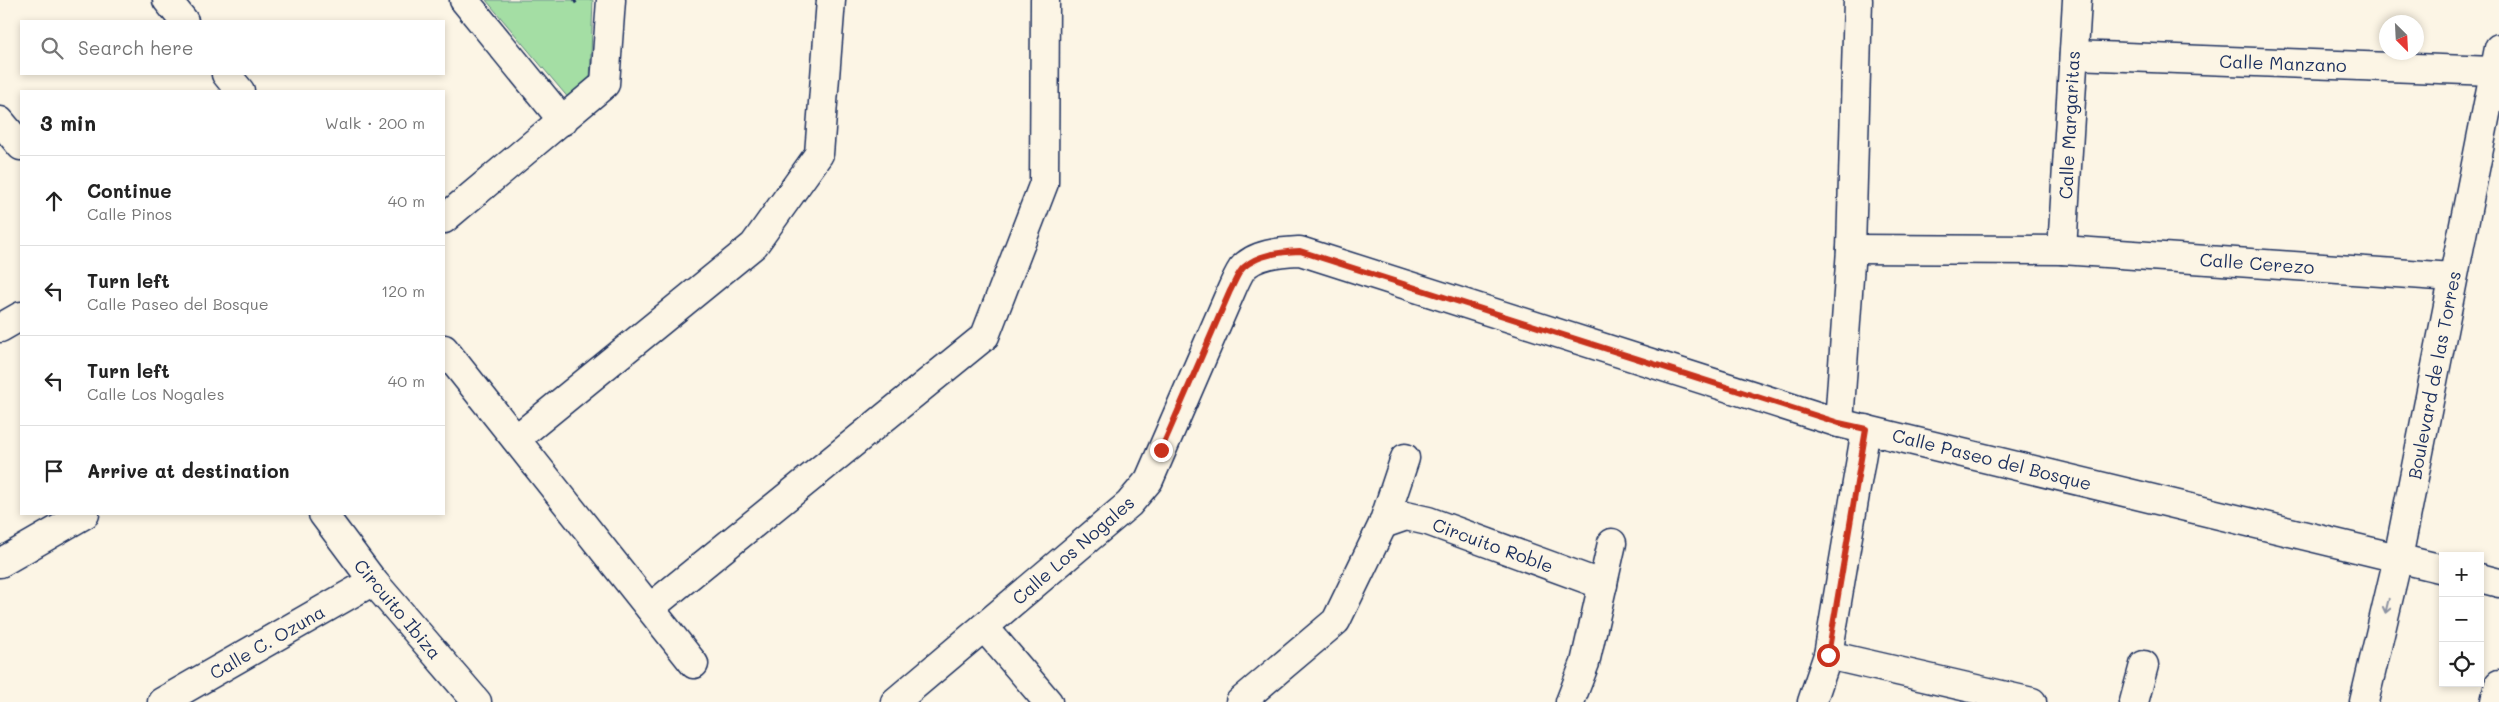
<!DOCTYPE html>
<meta charset="utf-8">
<style>
body{margin:0;font-family:Mali,sans-serif;background:#f2f2f2;color:#222}
.controls{position:absolute;right:15px;bottom:15px;display:grid;overflow:hidden;border-radius:0px;box-shadow:0 2px 8px #0003}
.controls button{width:45px;height:45px;display:grid;place-items:center;padding:0;border:0;border-bottom:1px solid #e0e0e0;background:#fff;color:#222;font:25px sans-serif}
.compass{position:absolute;left:2379px;top:15px;width:45px;height:45px;border-radius:50%;background:#fff;box-shadow:0 2px 8px #0003;rotate:156deg}
.stop{position:absolute;width:15px;height:15px;margin:-11px;border:4px solid #c8321e;border-radius:50%;background:#fff}
.stop.end{background:#c8321e;border-color:#fff;box-shadow:0 1px 5px #0008}
.list{margin:0;padding:0;list-style:none}
h2{display:flex;justify-content:space-between;align-items:center;height:65px;margin:0;padding:0 20px;font-size:21px}
h2 small{font-size:16px;font-weight:400;color:#767676}
.list li{display:grid;grid-template-columns:32px 1fr auto;gap:15px;align-items:center;box-sizing:border-box;height:90px;padding:0 20px;border-top:1px solid #e0e0e0}
.list b{display:block;font-size:19px;white-space:nowrap}
.list p{margin:0;font-size:16px;white-space:nowrap;color:#767676}
.list em{font-size:16px;font-style:normal;color:#767676}
.icon{flex:none;width:28px;height:28px;fill:none;stroke:currentColor;stroke-width:2;stroke-linecap:round;stroke-linejoin:round}
.map{position:relative;flex:none;width:2499px;height:702px;overflow:hidden}
.search{position:absolute;background:#fff;box-shadow:0 2px 8px #0003;left:20px;top:20px;width:425px;height:55px;display:flex;align-items:center;gap:12px;box-sizing:border-box;padding:0 18px;border-radius:0px;color:#767676;font-size:19px}
.panel{position:absolute;background:#fff;box-shadow:0 2px 8px #0003;left:20px;top:90px;width:425px;height:425px;border-radius:0px}
.map>svg:first-child{display:block}
.green{fill:#a4dea4;stroke:#608681}
.lines{fill:none;stroke-linecap:round;stroke-linejoin:round}
.minor-casing{stroke:#1b2f5e;stroke-width:31}
.path{stroke:#1b2f5e;stroke-width:3;stroke-dasharray:4 4;stroke-linecap:butt}
.minor{stroke:#fcf5e5;stroke-width:28}
.oneway{stroke:#8c92a2}
.route{stroke:#c8321e;stroke-width:6}
.labels{text-anchor:middle;dominant-baseline:central;stroke-width:4.5;stroke-linejoin:round;paint-order:stroke}
.street-label{font-size:18px;fill:#1b2f5e;stroke:#fcf5e5}
</style>
<div class="map">
<svg width="2499" height="702" viewBox="0 0 2499 702">
<rect width="100%" height="100%" fill="#fcf5e5"/>
<filter id="ink" filterUnits="userSpaceOnUse"><feTurbulence type="fractalNoise" baseFrequency=".02" numOctaves="2"/><feDisplacementMap in="SourceGraphic" scale="10" xChannelSelector="R" yChannelSelector="G"/><feConvolveMatrix kernelMatrix="1 2 1 2 8 2 1 2 1" color-interpolation-filters="sRGB"/></filter>
<g filter="url(#ink)">
<path class="green" d="M486,0H593L590,81L570,100Z"/>
<g class="lines">
<defs>
<g id="minor">
<path d="M167,0L184,21"/>
<path d="M464,0L563,121"/>
<path d="M2074,55L2493,71"/>
<path d="M226,74L240,91"/>
<path d="M0,121L21,146"/>
<path d="M444,219L605,84L611,0"/>
<path d="M1851,249L2062,250L2453,277"/>
<path d="M2062,250L2077,0"/>
<path d="M0,328L21,316"/>
<path d="M444,349L694,664"/>
<path d="M1839,423L1851,249L1858,0"/>
<path d="M516,439L754,245L819,154L831,0"/>
<path d="M323,514L373,581L477,702"/>
<path d="M1383,524L1406,516L1428,521L1603,585"/>
<path d="M0,563L85,514"/>
<path d="M2480,578L2499,583"/>
<path d="M650,608L985,336L1044,183L1045,0"/>
<path d="M984,627L1048,702"/>
<path d="M1828,655L2032,702"/>
<path d="M162,702L373,581"/>
<path d="M895,702L1129,504L1149,480L1231,291C1234,284 1238,275 1242,269C1255,253 1282,252 1300,251L1839,423L2443,569"/>
<path d="M1240,702L1336,621L1383,524L1405,458"/>
<path d="M1570,702L1585,663L1612,543"/>
<path d="M1812,702L1828,655L1866,429"/>
<path d="M2134,702L2144,665"/>
<path d="M2364,702L2398,558L2499,48"/>
<path d="M2495,702L2499,684"/>
</g>
</defs>
<use href="#minor" class="minor-casing"/>
<path class="path" d="M574,0L578,6"/>
<use href="#minor" class="minor"/>
</g>
<defs><path id="oneway-shaft" d="M-6 0H5M1.5-3L5.5 0L1.5 3" fill="none" stroke-width="1.6" stroke-linecap="round" stroke-linejoin="round" transform="scale(1.25)"/></defs>
<use class="oneway" href="#oneway-shaft" transform="translate(2387 606) rotate(103)"/>
</g>
<g class="lines" filter="url(#ink)">
<path class="route" d="M1161,450L1230,291C1234,284 1238,272 1244,267C1259,254 1281,252 1300,251L1839,423L1866,429L1828,655"/>
</g>
<g class="labels">
<g class="street-label">
<text transform="translate(2283 63) rotate(2)">Calle Manzano</text>
<text transform="translate(2069 125) rotate(-87)">Calle Margaritas</text>
<text transform="translate(2257 263) rotate(4)">Calle Cerezo</text>
<text transform="translate(2434 375) rotate(-79)">Boulevard de las Torres</text>
<text transform="translate(1992 459) rotate(14)">Calle Paseo del Bosque</text>
<text transform="translate(1493 545) rotate(20)">Circuito Roble</text>
<text transform="translate(1073 550) rotate(-41)">Calle Los Nogales</text>
<text transform="translate(398 609) rotate(50)">Circuito Ibiza</text>
<text transform="translate(267 642) rotate(-30)">Calle C. Ozuna</text>
</g>
</g>
</svg>
<div class="controls">
<button>+</button>
<button>−</button>
<button><svg class="icon" aria-label="locate" viewBox="0 0 24 24"><circle cx="12" cy="12" r="6"/><path d="M12 2v4M12 18v4M2 12h4M18 12h4"/></svg></button>
</div>
<svg class="compass" viewBox="-18 -18 36 36"><path d="M0-13l5 13h-10z" fill="#e53935"/><path d="M0 13l5-13h-10z" fill="#767676"/></svg>
<div class="stop" style="left:1828px;top:655px"></div>
<div class="stop end" style="left:1161px;top:450px"></div>
<div class="search"><svg class="icon" aria-label="search" viewBox="0 0 24 24"><circle cx="10" cy="10" r="6"/><path d="M15 15l6 6"/></svg>Search here</div>
<section class="panel">
<h2>3 min<small>Walk · 200 m</small></h2>
<ul class="list">
<li><svg class="icon" aria-label="ahead" viewBox="0 0 24 24"><path d="M12 20V5M6 11l6-6 6 6"/></svg><div><b>Continue</b><p>Calle Pinos</p></div><em>40 m</em></li>
<li><svg class="icon" aria-label="left" viewBox="0 0 24 24"><path d="M17 20v-9H6M10 6l-5 5 5 5"/></svg><div><b>Turn left</b><p>Calle Paseo del Bosque</p></div><em>120 m</em></li>
<li><svg class="icon" aria-label="left" viewBox="0 0 24 24"><path d="M17 20v-9H6M10 6l-5 5 5 5"/></svg><div><b>Turn left</b><p>Calle Los Nogales</p></div><em>40 m</em></li>
<li><svg class="icon" aria-label="arrive" viewBox="0 0 24 24"><path d="M6 21V4h12l-3 4 3 4H6"/></svg><div><b>Arrive at destination</b></div></li>
</ul>
</section>
</div>
